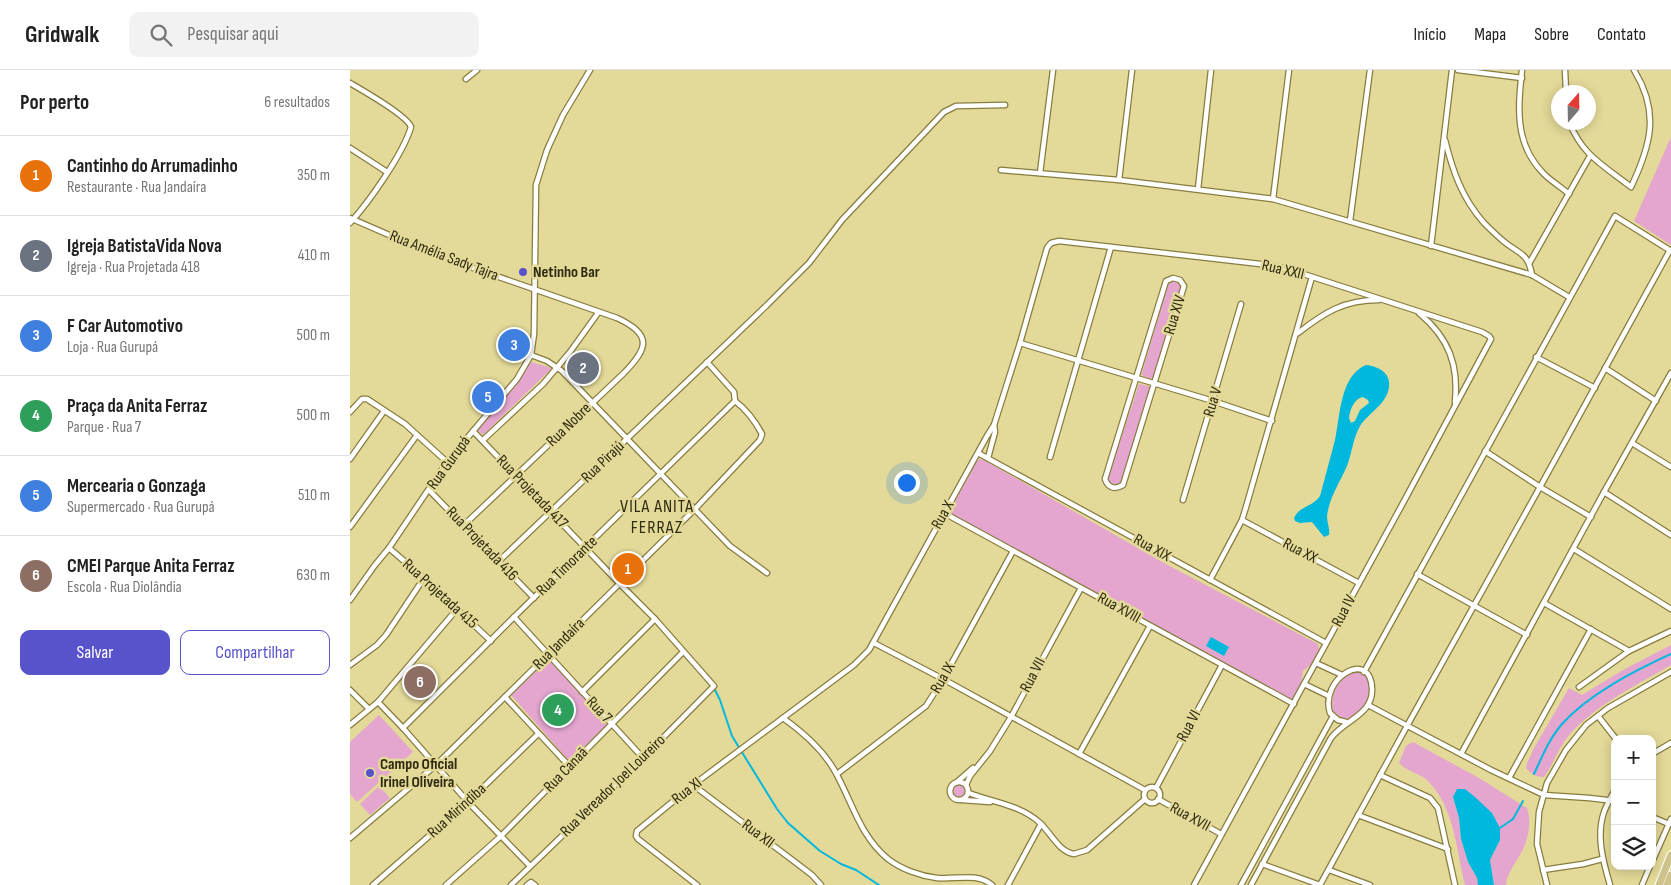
<!DOCTYPE html>
<html lang="pt">
<meta charset="utf-8">
<style>
body{margin:0;font-family:"Sofia Sans Condensed",sans-serif;background:#f2f2f2;color:#222}
.controls{position:absolute;right:15px;bottom:15px;display:grid;overflow:hidden;border-radius:10px;box-shadow:0 2px 12px #0003}
.controls button{width:45px;height:45px;display:grid;place-items:center;padding:0;border:0;border-bottom:1px solid #e0e0e0;background:#fff;color:#222;font:25px sans-serif}
.compass{position:absolute;left:1201px;top:15px;width:45px;height:45px;border-radius:50%;background:#fff;box-shadow:0 2px 12px #0003;rotate:20deg}
.you{position:absolute;left:556px;top:412px;width:18px;height:18px;margin:-12px;border:4px solid #fff;border-radius:50%;background:#1a73e8;box-shadow:0 0 0 8px #1a73e833}
.badge{display:grid;place-items:center;width:32px;height:32px;border-radius:50%;background:#5853cb;color:#fff;font-size:16px;font-weight:700}
.pin{position:absolute;translate:-50% -50%;border:2px solid #fff;box-shadow:0 1px 5px #0006}
.list{margin:0;padding:0;list-style:none}
h2{display:flex;justify-content:space-between;align-items:center;height:65px;margin:0;padding:0 20px;font-size:21px}
h2 small{font-size:16px;font-weight:400;color:#767676}
.list li{display:grid;grid-template-columns:32px 1fr auto;gap:15px;align-items:center;box-sizing:border-box;height:80px;padding:0 20px;border-top:1px solid #e0e0e0}
.list b{display:block;font-size:19px;white-space:nowrap}
.list p{margin:0;font-size:16px;white-space:nowrap;color:#767676}
.list em{font-size:16px;font-style:normal;color:#767676}
.actions{display:flex;gap:10px;padding:15px 20px}
.actions a{flex:1;padding:11px 0;border:1px solid #5853cb;border-radius:10px;text-align:center;font-size:18px;color:#5853cb}
.actions .main{background:#5853cb;color:#fff}
.icon{flex:none;width:28px;height:28px;fill:none;stroke:currentColor;stroke-width:2;stroke-linecap:round;stroke-linejoin:round}
.map{position:relative;flex:none;width:1321px;height:815px;overflow:hidden}
header{display:flex;align-items:center;gap:30px;box-sizing:border-box;height:70px;padding:0 25px;background:#fff;border-bottom:1px solid #e0e0e0}
header strong{font-size:24px}
nav{display:flex;gap:28px;margin-inline-start:auto;font-size:18px}
.search{width:350px;height:45px;background:#f2f2f2;display:flex;align-items:center;gap:12px;box-sizing:border-box;padding:0 18px;border-radius:10px;color:#767676;font-size:19px}
main{display:flex}
aside{flex:1;background:#fff}
.map>svg:first-child{display:block}
.green{fill:#e4a6cf}
.water{fill:#00b8de;fill-rule:evenodd}
.lines{fill:none;stroke-linecap:round;stroke-linejoin:round}
.stream{stroke:#00b8de;stroke-width:2}
.street-casing{stroke:#877d3f;stroke-width:7}
.primary-casing{stroke:#fff;stroke-width:9}
.street{stroke:#fff;stroke-width:4.5}
.primary{stroke:#cec48b;stroke-width:7}
.poi-dot{fill:#5853cb;stroke:#e3d998;stroke-width:2}
.labels{text-anchor:middle;dominant-baseline:central;stroke-width:5;stroke-linejoin:round;paint-order:stroke}
.street-label{font-size:16px;fill:#2f2a10;stroke:#e3d998}
.poi-label{font-size:16px;font-weight:bold;fill:#2f2a10;stroke:#e3d998;text-anchor:start}
.neighbourhood-label{font-size:18px;letter-spacing:1px;fill:#2f2a10;stroke:#e3d998}
</style>
<header>
<strong>Gridwalk</strong>
<div class="search"><svg class="icon" aria-label="search" viewBox="0 0 24 24"><circle cx="10" cy="10" r="6"/><path d="M15 15l6 6"/></svg>Pesquisar aqui</div>
<nav><a>Início</a><a>Mapa</a><a>Sobre</a><a>Contato</a></nav>
</header>
<main>
<aside>
<h2>Por perto<small>6 resultados</small></h2>
<ul class="list">
<li><span class="badge" style="background:#e8710a">1</span><div><b>Cantinho do Arrumadinho</b><p>Restaurante · Rua Jandaíra</p></div><em>350 m</em></li>
<li><span class="badge" style="background:#6b7280">2</span><div><b>Igreja BatistaVida Nova</b><p>Igreja · Rua Projetada 418</p></div><em>410 m</em></li>
<li><span class="badge" style="background:#3f7fe0">3</span><div><b>F Car Automotivo</b><p>Loja · Rua Gurupá</p></div><em>500 m</em></li>
<li><span class="badge" style="background:#2e9e5b">4</span><div><b>Praça da Anita Ferraz</b><p>Parque · Rua 7</p></div><em>500 m</em></li>
<li><span class="badge" style="background:#3f7fe0">5</span><div><b>Mercearia o Gonzaga</b><p>Supermercado · Rua Gurupá</p></div><em>510 m</em></li>
<li><span class="badge" style="background:#8d6e63">6</span><div><b>CMEI Parque Anita Ferraz</b><p>Escola · Rua Diolândia</p></div><em>630 m</em></li>
</ul>
<div class="actions"><a class="main">Salvar</a><a>Compartilhar</a></div>
</aside>
<div class="map">
<svg width="1321" height="815" viewBox="0 0 1321 815">
<rect width="100%" height="100%" fill="#e3d998"/>
<g class="green">
<path d="M1321,67V175L1284,151Z"/>
<path d="M823,210L829,213L831,217L806,307L801,309L793,306L792,303L818,214Z"/>
<path d="M181,292L202,298L133,365L126,359Z"/>
<path d="M789,314L799,316L801,321L771,412C766,416 760,415 758,408Z"/>
<path d="M630,389L634,390L814,493L968,574L969,579L963,593L953,601L951,613L943,629H938L601,444V439L627,391Z"/>
<path d="M1321,575V595C1287,615 1247,634 1220,664C1209,677 1204,693 1194,707C1186,707 1181,704 1176,698L1177,693L1184,678L1219,618L1232,625L1273,600Z"/>
<path d="M197,591H200L256,651V656L219,691L161,625Z"/>
<path d="M1003,602C1033,601 1017,650 993,649L983,641C980,626 987,609 1003,602Z"/>
<path d="M29,645L63,682L7,732L0,724V672Z"/>
<path d="M1063,672L1129,708L1177,738C1182,752 1178,771 1171,783C1165,794 1157,803 1156,815H1144L1140,790L1150,770V759L1142,743L1103,727L1109,748L1111,769L1118,792L1127,808L1128,815H1115C1106,779 1105,739 1078,711C1070,703 1057,702 1049,693L1056,676Z"/>
<circle cx="609" cy="721" r="8"/>
<path d="M29,716L40,728L20,745L10,734Z"/>
</g>
<g class="water">
<path d="M1016,295C1026,296 1038,301 1039,312C1041,332 1019,342 1010,356C1003,368 1002,383 997,396C990,412 979,428 977,446C977,453 980,458 979,465L974,467L962,452L950,453L945,451L944,448C949,436 963,437 970,426C971,423 972,418 973,415C977,400 981,385 985,370C990,347 990,305 1016,295ZM1013,327L1018,330L1019,333L1010,340L1005,351L1001,353L999,348C1000,339 1004,329 1013,327Z"/>
<path d="M861,567L879,577L874,586L856,576Z"/>
<path d="M1107,719H1115L1125,727L1142,743L1150,758V770L1140,790L1144,815H1128L1127,808L1118,792L1111,769L1109,748L1103,727Z"/>
</g>
<g class="lines">
<g class="stream">
<path d="M365,620L370,630L382,666L427,739L438,753L470,781L491,794L506,800L529,815"/>
<path d="M1184,704C1192,687 1199,669 1212,654C1239,624 1284,601 1321,584"/>
<path d="M1150,758L1163,749L1173,731"/>
</g>
<defs>
<g id="street">
<path d="M1108,0L1172,8"/>
<path d="M1172,0C1168,38 1164,74 1194,104C1201,111 1211,117 1219,124"/>
<path d="M1215,0L1216,22"/>
<path d="M116,9L127,0"/>
<path d="M0,13C12,20 58,46 61,57C53,84 19,132 0,153"/>
<path d="M1219,52C1233,86 1253,95 1281,117C1301,75 1310,42 1284,0"/>
<path d="M1095,70C1103,102 1112,128 1134,153C1141,160 1149,168 1157,174C1172,185 1178,184 1182,205"/>
<path d="M0,78L37,102"/>
<path d="M651,100L769,110L923,129L1182,205L1219,227"/>
<path d="M690,103L703,0"/>
<path d="M769,110L782,0"/>
<path d="M848,119L861,0"/>
<path d="M923,129L939,0"/>
<path d="M0,148L83,184L267,248C304,265 297,279 274,303L114,455"/>
<path d="M1000,151L1020,0"/>
<path d="M1081,176L1102,0"/>
<path d="M1180,192L1240,86"/>
<path d="M823,208L830,210L834,216L773,415C765,420 758,418 755,409L816,211Z"/>
<path d="M1069,243C1099,268 1109,295 1105,333"/>
<path d="M948,263C975,242 994,230 1029,230"/>
<path d="M670,273L863,331L922,351"/>
<path d="M181,285L197,291L212,301L380,476L417,503"/>
<path d="M1186,287L1245,318"/>
<path d="M1255,298L1306,331"/>
<path d="M0,342L12,329H17L55,354L97,392"/>
<path d="M123,361L270,514L305,549L364,616L293,688L161,815"/>
<path d="M133,370L193,314L220,282L248,243"/>
<path d="M1282,373L1321,397"/>
<path d="M1135,381L1190,417L1241,447"/>
<path d="M628,383L976,573"/>
<path d="M700,387L761,177"/>
<path d="M638,388L645,362L644,355"/>
<path d="M0,389L34,341"/>
<path d="M79,420L184,528"/>
<path d="M1254,422L1321,465"/>
<path d="M833,430L891,234"/>
<path d="M594,443L944,634"/>
<path d="M892,450L1009,513"/>
<path d="M0,457L67,365"/>
<path d="M39,478L74,508L141,571"/>
<path d="M1224,479L1321,539"/>
<path d="M149,491L417,235L459,193L492,150L594,42L606,36L655,35"/>
<path d="M1067,504L1177,565"/>
<path d="M860,510L892,450L896,437L962,207"/>
<path d="M0,530L25,495L39,478L97,392L167,309L181,285L184,264L186,115L197,80L213,45L240,0"/>
<path d="M1194,533L1279,581"/>
<path d="M164,547L293,688"/>
<path d="M524,573L593,609L795,720"/>
<path d="M966,593L992,605"/>
<path d="M0,595L27,575L36,565L74,508"/>
<path d="M1014,602L1265,146L1321,181"/>
<path d="M954,614L979,626"/>
<path d="M1229,617L1279,581L1321,561"/>
<path d="M0,620L19,639"/>
<path d="M232,622L305,549"/>
<path d="M155,627L220,697"/>
<path d="M28,632L53,658L118,732L180,796"/>
<path d="M1018,635L1141,700L1194,725L1239,728L1265,731"/>
<path d="M1248,646L1266,669"/>
<path d="M433,648C454,663 475,681 487,705C503,735 511,767 538,789C551,799 570,806 587,808C605,810 627,802 642,815"/>
<path d="M0,655L28,632L107,539"/>
<path d="M53,658L164,547L385,331L384,322L357,292"/>
<path d="M729,684L800,556"/>
<path d="M1111,684L1254,422L1321,303"/>
<path d="M1302,684L1321,673"/>
<path d="M487,704L576,636L593,609L663,481"/>
<path d="M1030,705L1080,728L1088,738L1105,815"/>
<path d="M1159,708L1241,559"/>
<circle cx="609" cy="721" r="9"/>
<path d="M607,712L623,698"/>
<path d="M343,715L445,792L462,805L471,815"/>
<path d="M616,715L620,706L640,681L661,647L731,518"/>
<circle cx="802" cy="725" r="8"/>
<path d="M806,718L872,595"/>
<path d="M619,723C642,732 671,735 690,753C701,763 708,781 724,784L737,780L795,729"/>
<path d="M808,729L871,764"/>
<path d="M612,730L640,732"/>
<path d="M1008,745L1098,779"/>
<path d="M1302,747L1319,754"/>
<path d="M0,768L86,695L345,439L410,370L412,364C405,351 397,340 385,331"/>
<path d="M1302,792L1321,749"/>
<path d="M912,794L970,815"/>
<path d="M979,800L1020,815"/>
<path d="M1193,800L1233,794L1252,789"/>
<path d="M23,815L118,732L188,664"/>
<path d="M96,815L151,766L333,582"/>
<path d="M177,815L181,812L185,815"/>
<path d="M347,815L288,769L286,766L287,761L343,715L504,595L519,580L637,366L644,355L670,273L697,178L701,173L709,171L919,195L938,199L1132,262L1139,266L1141,269L1053,433L844,815"/>
<path d="M658,815L691,754"/>
<path d="M891,815L983,646"/>
<path d="M901,815L981,668C994,650 1023,645 1022,619C1021,578 969,608 980,643L988,650L996,652"/>
<path d="M970,815L1057,656L1190,417L1320,180"/>
<path d="M1197,815L1187,774L1189,742L1197,713L1216,680L1236,655L1258,638L1321,602"/>
<path d="M1260,815C1253,791 1246,766 1254,742C1257,734 1261,727 1265,720"/>
<path d="M1292,815L1300,796"/>
</g>
<g id="primary">
<path d="M1309,815L1321,785"/>
<path d="M1317,815L1321,805"/>
</g>
</defs>
<use href="#street" class="street-casing"/>
<use href="#primary" class="primary-casing"/>
<use href="#street" class="street"/>
<use href="#primary" class="primary"/>
</g>
<g class="poi-dot">
<circle cx="173" cy="202" r="5"/>
<circle cx="20" cy="703" r="5"/>
</g>
<g class="labels">
<g class="street-label">
<text transform="translate(94 186) rotate(21)">Rua Amélia Sady Tajra</text>
<text transform="translate(933 200) rotate(13)">Rua XXII</text>
<text transform="translate(825 245) rotate(-73)">Rua XIV</text>
<text transform="translate(863 332) rotate(-73)">Rua V</text>
<text transform="translate(219 355) rotate(-44)">Rua Nobre</text>
<text transform="translate(253 392) rotate(-44)">Rua Pirajú</text>
<text transform="translate(99 393) rotate(-54)">Rua Gurupá</text>
<text transform="translate(182 422) rotate(46)">Rua Projetada 417</text>
<text transform="translate(593 445) rotate(-61)">Rua X</text>
<text transform="translate(132 474) rotate(46)">Rua Projetada 416</text>
<text transform="translate(802 478) rotate(29)">Rua XIX</text>
<text transform="translate(950 481) rotate(28)">Rua XX</text>
<text transform="translate(217 496) rotate(-44)">Rua Timorante</text>
<text transform="translate(90 524) rotate(42)">Rua Projetada 415</text>
<text transform="translate(769 538) rotate(29)">Rua XVIII</text>
<text transform="translate(994 541) rotate(-62)">Rua IV</text>
<text transform="translate(209 574) rotate(-45)">Rua Jandaíra</text>
<text transform="translate(683 605) rotate(-62)">Rua VII</text>
<text transform="translate(593 608) rotate(-60)">Rua IX</text>
<text transform="translate(249 640) rotate(47)">Rua 7</text>
<text transform="translate(839 656) rotate(-62)">Rua VI</text>
<text transform="translate(216 700) rotate(-46)">Rua Canaã</text>
<text transform="translate(263 716) rotate(-44)">Rua Vereador Joel Loureiro</text>
<text transform="translate(337 721) rotate(-38)">Rua XI</text>
<text transform="translate(107 741) rotate(-42)">Rua Mirindiba</text>
<text transform="translate(840 747) rotate(29)">Rua XVII</text>
<text transform="translate(408 764) rotate(37)">Rua XII</text>
</g>
<g class="poi-label">
<text x="183" y="202">Netinho Bar</text>
<text x="30" y="694">Campo Oficial<tspan x="30" dy="18">Irinel Oliveira</tspan></text>
</g>
<g class="neighbourhood-label">
<text x="307" y="436">VILA ANITA<tspan x="307" dy="21">FERRAZ</tspan></text>
</g>
</g>
</svg>
<div class="controls">
<button>+</button>
<button>−</button>
<button><svg class="icon" aria-label="layers" viewBox="0 0 24 24"><path d="M12 4l9 5-9 5-9-5zM3 14l9 5 9-5"/></svg></button>
</div>
<svg class="compass" viewBox="-18 -18 36 36"><path d="M0-13l5 13h-10z" fill="#e53935"/><path d="M0 13l5-13h-10z" fill="#767676"/></svg>
<div class="you"></div>
<div class="pin badge" style="left:278px;top:499px;background:#e8710a">1</div>
<div class="pin badge" style="left:233px;top:298px;background:#6b7280">2</div>
<div class="pin badge" style="left:164px;top:275px;background:#3f7fe0">3</div>
<div class="pin badge" style="left:208px;top:640px;background:#2e9e5b">4</div>
<div class="pin badge" style="left:138px;top:327px;background:#3f7fe0">5</div>
<div class="pin badge" style="left:70px;top:612px;background:#8d6e63">6</div>
</div>
</main>
